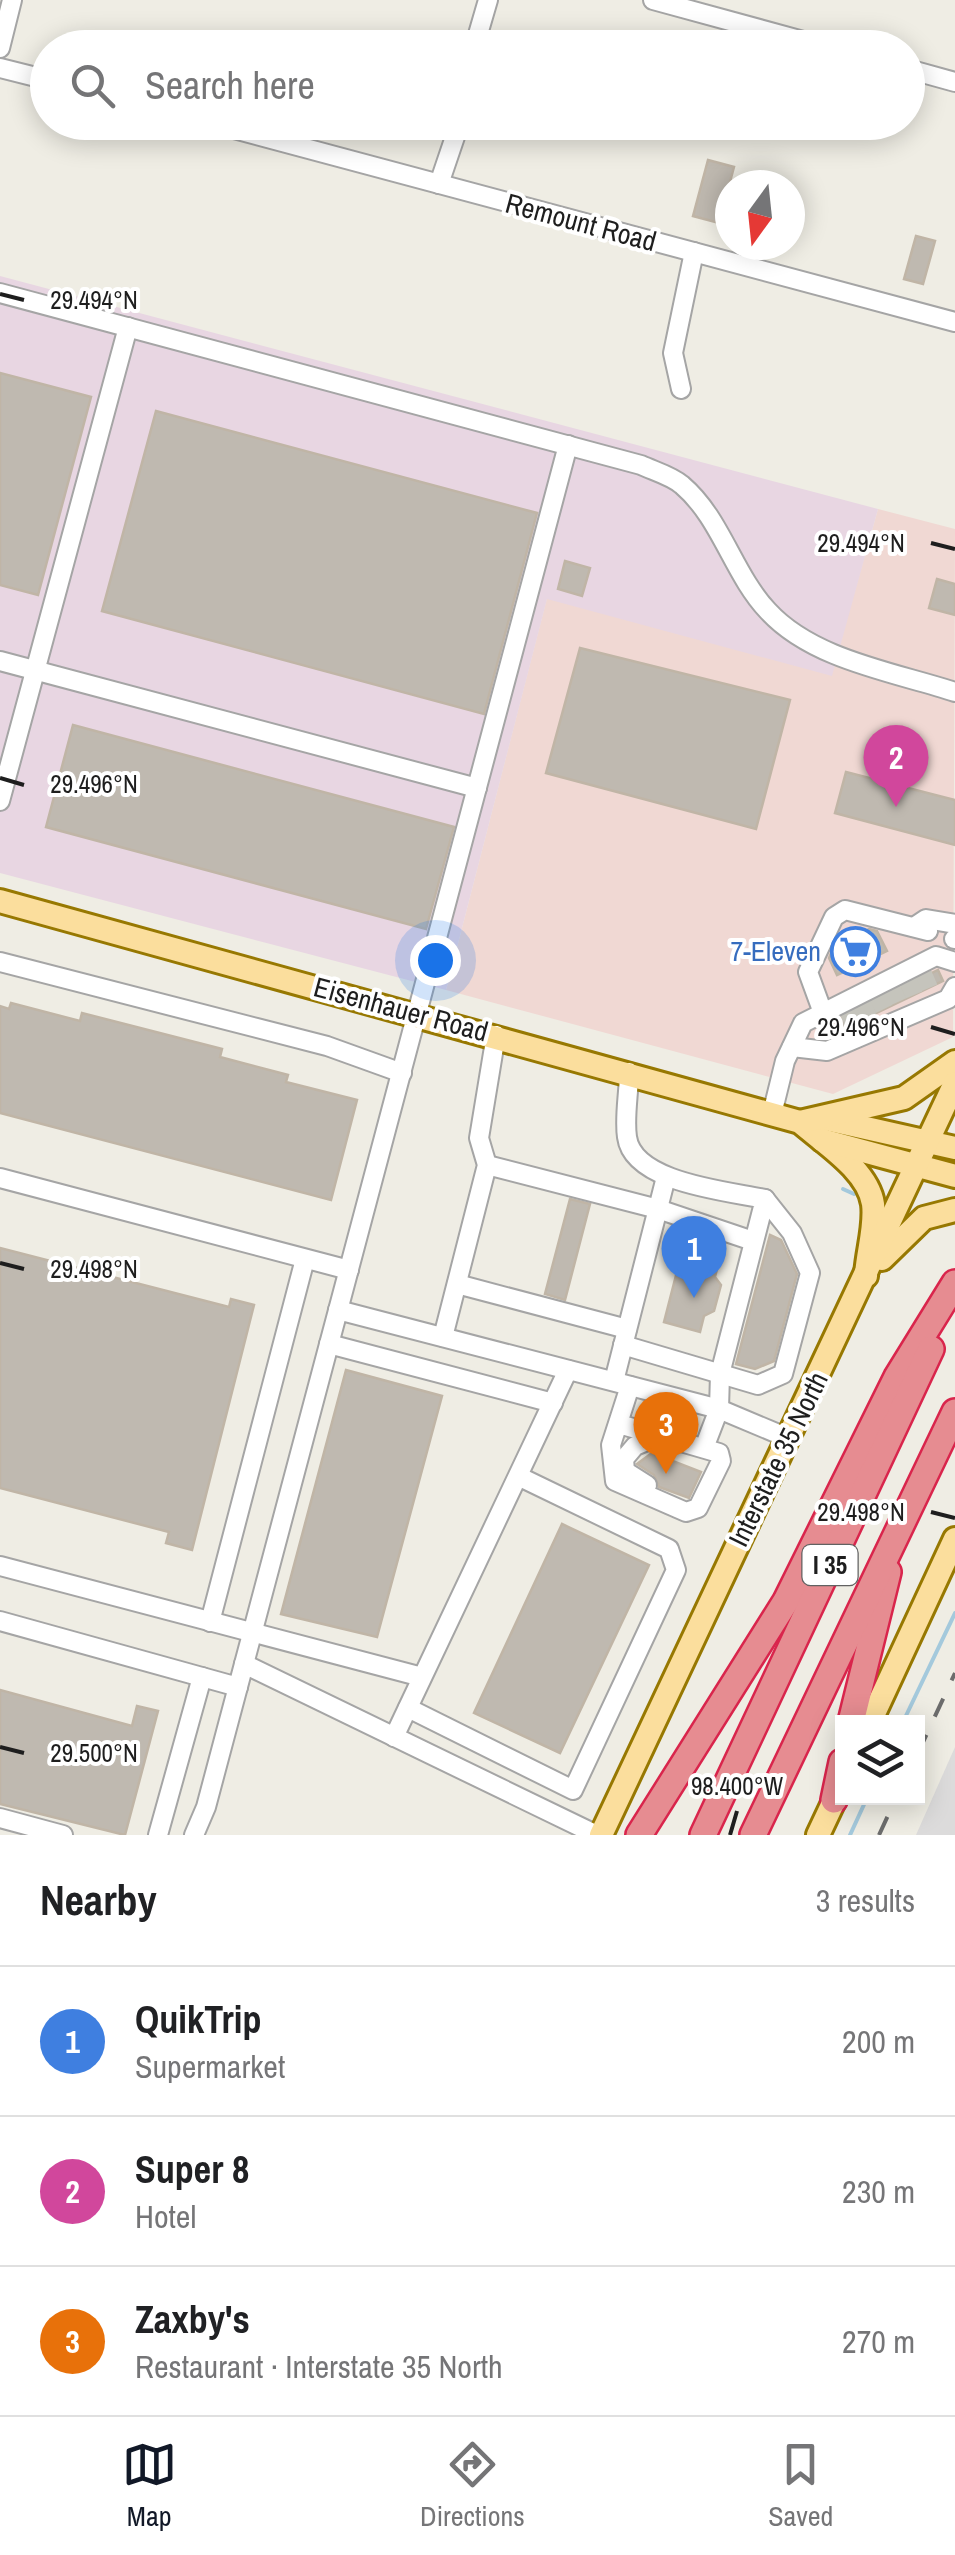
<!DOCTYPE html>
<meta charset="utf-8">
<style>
body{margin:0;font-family:"Archivo Narrow",sans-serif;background:#f2f2f2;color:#202124}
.controls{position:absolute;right:30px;bottom:30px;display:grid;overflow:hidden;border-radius:0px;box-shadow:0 5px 25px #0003}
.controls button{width:90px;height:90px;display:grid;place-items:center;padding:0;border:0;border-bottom:2px solid #e0e0e0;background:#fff;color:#202124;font:50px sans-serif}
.compass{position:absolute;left:715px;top:170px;width:90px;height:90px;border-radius:50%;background:#fff;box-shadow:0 5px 25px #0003;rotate:195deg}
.you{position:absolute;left:435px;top:960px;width:35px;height:35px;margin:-25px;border:8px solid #fff;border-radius:50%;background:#1a73e8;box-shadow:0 0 0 15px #1a73e833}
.badge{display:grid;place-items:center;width:65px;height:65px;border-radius:50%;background:#111827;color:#fff;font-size:32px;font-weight:700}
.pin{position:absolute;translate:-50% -82px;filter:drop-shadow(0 2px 5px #0008)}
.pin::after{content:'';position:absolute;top:52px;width:35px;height:30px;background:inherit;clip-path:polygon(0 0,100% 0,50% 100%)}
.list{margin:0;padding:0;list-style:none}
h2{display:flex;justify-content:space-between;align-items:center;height:130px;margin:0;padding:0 40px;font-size:42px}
h2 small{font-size:32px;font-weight:400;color:#757577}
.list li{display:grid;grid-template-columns:65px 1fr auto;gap:30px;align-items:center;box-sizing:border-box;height:150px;padding:0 40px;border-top:2px solid #e0e0e0}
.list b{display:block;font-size:38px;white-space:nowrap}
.list p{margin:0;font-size:32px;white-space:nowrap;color:#757577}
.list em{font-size:32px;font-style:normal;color:#757577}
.icon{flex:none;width:55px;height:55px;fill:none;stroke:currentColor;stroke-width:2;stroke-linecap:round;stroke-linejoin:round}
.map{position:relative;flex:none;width:955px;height:1835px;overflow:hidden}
.search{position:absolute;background:#fff;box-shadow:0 5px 25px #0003;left:30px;right:30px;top:30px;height:110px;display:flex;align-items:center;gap:25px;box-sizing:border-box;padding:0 35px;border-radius:55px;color:#757577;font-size:38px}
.sheet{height:580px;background:#fff}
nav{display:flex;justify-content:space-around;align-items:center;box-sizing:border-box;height:140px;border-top:2px solid #e0e0e0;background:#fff;font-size:28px;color:#757577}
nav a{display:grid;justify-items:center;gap:5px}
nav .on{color:#111827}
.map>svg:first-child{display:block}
.residential{fill:#dcdbdb}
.commercial{fill:#f0d8d3}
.industrial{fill:#e8d6e2}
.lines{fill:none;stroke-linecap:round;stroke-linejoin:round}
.stream{stroke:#a4c9dc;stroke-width:4}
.building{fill:#bfb9b0;stroke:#c0b5a6;stroke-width:2.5}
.minor-tunnel{stroke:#c5c4bc;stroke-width:18;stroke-dasharray:18 9;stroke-linecap:butt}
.minor-casing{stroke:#a5a5a5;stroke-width:22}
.major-casing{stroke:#977801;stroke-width:28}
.highway-casing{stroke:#d9254c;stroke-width:30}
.minor{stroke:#fff;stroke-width:18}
.major{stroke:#fbde9d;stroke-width:22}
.highway{stroke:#e68c91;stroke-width:25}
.rail{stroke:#6c6c6c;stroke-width:4;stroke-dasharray:20 20;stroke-linecap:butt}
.ticks{fill:none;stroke:#1e1e1e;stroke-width:4}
.labels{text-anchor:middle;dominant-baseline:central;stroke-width:8;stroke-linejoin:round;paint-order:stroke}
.shield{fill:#fff;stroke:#626262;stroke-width:2.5}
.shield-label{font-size:25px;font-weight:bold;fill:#1e1e1e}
.street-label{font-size:28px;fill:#1e1e1e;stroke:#fff}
.shop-label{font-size:28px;fill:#366cbe;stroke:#fff;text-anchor:end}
.ticks-label{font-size:25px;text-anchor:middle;fill:#1e1e1e;stroke:#fff;stroke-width:8;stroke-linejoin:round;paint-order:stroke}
</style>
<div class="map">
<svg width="955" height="1835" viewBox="0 0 955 1835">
<rect width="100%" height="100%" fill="#efede4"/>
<path class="residential" d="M955,1747V1835H916Z"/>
<path class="commercial" d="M878,509L955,529L953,1037L833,1094L446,990L547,598L831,675Z"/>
<path class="industrial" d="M0,276L878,509L832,676L547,599L446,990L0,873Z"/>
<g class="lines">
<g class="stream">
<path d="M843,1189L854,1194"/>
<path d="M903,1722L955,1613"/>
<path d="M850,1835L867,1798"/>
</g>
</g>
<g class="building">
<path d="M708,160L734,167L719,223L693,216Z"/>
<path d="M916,236L935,241L923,284L904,279Z"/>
<path d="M0,373L91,397L38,595L0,585Z"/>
<path d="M156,411L537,513L484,714L102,611Z"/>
<path d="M565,561L590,568L582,596L558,589Z"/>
<path d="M937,579L955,584V615L929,608Z"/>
<path d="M580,648L790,700L756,829L546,773Z"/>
<path d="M73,725L454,827L426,929L46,827Z"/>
<path d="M846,772L955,800V845L835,813Z"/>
<path d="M869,929L877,931L887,951L837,975L829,958L834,946Z"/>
<path d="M938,970L943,981L841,1030L836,1020Z"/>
<path d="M11,1003L80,1021L82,1013L222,1049L220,1057L288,1075L286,1082L357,1100L331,1200L0,1113V1006L9,1009Z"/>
<path d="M570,1199L590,1204L565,1300L545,1294Z"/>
<path d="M770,1235L781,1240L797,1274L774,1361L755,1369L736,1364Z"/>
<path d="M0,1248L229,1307L231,1299L254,1305L192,1550L166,1543L169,1532L0,1488Z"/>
<path d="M682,1252L719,1261L715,1277L721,1285L714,1311L704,1316L700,1332L664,1322Z"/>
<path d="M346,1370L442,1396L377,1637L281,1614Z"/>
<path d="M652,1453L701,1472L689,1498L659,1487L654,1475L637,1464Z"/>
<path d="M562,1524L649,1565L560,1753L474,1713Z"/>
<path d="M0,1690L132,1726L137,1706L158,1711L125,1835L0,1804Z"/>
</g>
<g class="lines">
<g class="minor-tunnel">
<path d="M923,974L929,988"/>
<path d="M908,981L914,995"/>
<path d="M892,989L898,1002"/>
<path d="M877,995L884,1009"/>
<path d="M862,1003L868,1017"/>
<path d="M848,1010L854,1023"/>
</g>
<defs>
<g id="minor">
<path d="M653,0L829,48"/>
<path d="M0,48L12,0"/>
<path d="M474,48L488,0"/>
<path d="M0,68L48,80"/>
<path d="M908,69L955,82"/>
<path d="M208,122L955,322"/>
<path d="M439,184L460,122"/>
<path d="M0,293L641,465C654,471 672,476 682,485C721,518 733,574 768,611C813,660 894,672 955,692"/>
<path d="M681,389L673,353L694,252"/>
<path d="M0,661L477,788"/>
<path d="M0,801L128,327"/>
<path d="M914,927L926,919L955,924"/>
<path d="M954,939H955"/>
<path d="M0,962L327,1046L402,1073"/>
<path d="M823,1013L808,972L834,917L845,910L928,931"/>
<path d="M792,1047L827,1051L948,999L955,987"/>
<path d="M629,1072C629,1093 624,1117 627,1137C633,1183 728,1191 765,1199L720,1374L719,1409L704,1448"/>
<path d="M772,1114L785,1061L803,1023L936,956L955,962"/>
<path d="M487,1165L658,1209L753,1241"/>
<path d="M0,1178L349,1270"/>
<path d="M457,1284L627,1329"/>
<path d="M338,1310L719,1409L788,1438"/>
<path d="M443,1337L487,1165L479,1138L496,1035"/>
<path d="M329,1344L553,1403"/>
<path d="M623,1345L758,1385L783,1374L810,1273L792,1233L765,1199"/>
<path d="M614,1381L666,1177"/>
<path d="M619,1424L719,1453L721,1461L698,1508L686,1512L615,1481L611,1445L630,1386"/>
<path d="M647,1485L625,1471L624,1459L635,1446L659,1436"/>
<path d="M0,1566L422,1677"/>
<path d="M0,1621L238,1687"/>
<path d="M210,1622L305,1259"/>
<path d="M244,1664L597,1835"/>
<path d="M408,1708L573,1790L676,1570L669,1549L520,1477"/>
<path d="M394,1737L568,1370"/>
<path d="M0,1818L63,1835"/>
<path d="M158,1835L202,1677"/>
<path d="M194,1835L206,1807L568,445"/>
</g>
<g id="major">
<path d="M0,901L800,1122C824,1143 868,1170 873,1204C876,1227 867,1253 866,1276"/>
<path d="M826,1119L955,1148"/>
<path d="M800,1122L904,1098L955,1062"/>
<path d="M822,1140L955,1176"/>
<path d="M882,1259L924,1218L955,1210"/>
<path d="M870,1722L955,1539"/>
<path d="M601,1835L955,1083"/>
<path d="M818,1835L842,1784"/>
</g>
<g id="highway">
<path d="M851,1722L888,1572"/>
<path d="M834,1800L842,1762"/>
<path d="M639,1835L786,1601L897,1377L955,1283"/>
<path d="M703,1835L931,1349"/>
<path d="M753,1835L955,1412"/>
</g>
</defs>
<use href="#minor" class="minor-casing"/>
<use href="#major" class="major-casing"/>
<use href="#highway" class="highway-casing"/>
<use href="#minor" class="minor"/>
<use href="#major" class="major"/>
<use href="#highway" class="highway"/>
<g class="rail">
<path d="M918,1753L955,1673"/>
<path d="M879,1835L896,1798"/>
</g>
</g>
<path class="ticks" d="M0,294L24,300M931,543L955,549M0,778L24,785M931,1027L955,1034M0,1263L24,1269M931,1512L955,1518M0,1747L24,1753M730,1835L737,1811"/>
<defs>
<symbol id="supermarket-ring" viewBox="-11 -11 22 22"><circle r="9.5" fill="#fff" stroke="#3f7fe0" stroke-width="1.5"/><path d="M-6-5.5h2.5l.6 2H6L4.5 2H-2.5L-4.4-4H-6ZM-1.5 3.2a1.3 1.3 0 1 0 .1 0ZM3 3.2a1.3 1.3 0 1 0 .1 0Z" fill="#3f7fe0"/></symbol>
</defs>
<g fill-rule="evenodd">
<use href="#supermarket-ring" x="828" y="924" width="55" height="55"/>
</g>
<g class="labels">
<rect class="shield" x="802.5" y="1545" width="55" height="40" rx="8"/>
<g class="shield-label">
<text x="830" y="1565">I 35</text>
</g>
<g class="street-label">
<text transform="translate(581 222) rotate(15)">Remount Road</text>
<text transform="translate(401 1009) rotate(15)">Eisenhauer Road</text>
<text transform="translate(778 1459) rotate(-64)">Interstate 35 North</text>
</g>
<g class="shop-label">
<text x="821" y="951">7-Eleven</text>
</g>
</g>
<g class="ticks-label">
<text x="94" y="309">29.494°N</text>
<text x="861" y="552">29.494°N</text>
<text x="94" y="793">29.496°N</text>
<text x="861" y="1036">29.496°N</text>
<text x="94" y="1278">29.498°N</text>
<text x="861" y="1521">29.498°N</text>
<text x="94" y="1762">29.500°N</text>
<text x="737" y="1795">98.400°W</text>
</g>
</svg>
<div class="controls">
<button><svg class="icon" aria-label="layers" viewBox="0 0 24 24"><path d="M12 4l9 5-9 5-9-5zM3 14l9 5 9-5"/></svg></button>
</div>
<svg class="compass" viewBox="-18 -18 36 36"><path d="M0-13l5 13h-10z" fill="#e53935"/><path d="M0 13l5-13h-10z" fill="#757577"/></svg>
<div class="you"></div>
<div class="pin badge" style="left:694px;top:1298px;background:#3f7fe0">1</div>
<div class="pin badge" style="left:896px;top:807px;background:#d1479c">2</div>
<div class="pin badge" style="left:666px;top:1474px;background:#e8710a">3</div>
<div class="search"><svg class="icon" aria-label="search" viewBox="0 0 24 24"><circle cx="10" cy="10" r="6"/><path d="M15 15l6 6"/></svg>Search here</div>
</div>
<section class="sheet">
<h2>Nearby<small>3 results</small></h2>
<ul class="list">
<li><span class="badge" style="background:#3f7fe0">1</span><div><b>QuikTrip</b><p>Supermarket</p></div><em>200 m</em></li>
<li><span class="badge" style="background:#d1479c">2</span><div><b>Super 8</b><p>Hotel</p></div><em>230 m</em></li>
<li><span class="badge" style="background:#e8710a">3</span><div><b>Zaxby's</b><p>Restaurant · Interstate 35 North</p></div><em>270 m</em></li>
</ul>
</section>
<nav>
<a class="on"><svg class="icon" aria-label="map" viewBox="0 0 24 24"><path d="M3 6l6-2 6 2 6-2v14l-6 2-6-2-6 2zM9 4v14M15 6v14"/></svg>Map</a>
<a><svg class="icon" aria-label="directions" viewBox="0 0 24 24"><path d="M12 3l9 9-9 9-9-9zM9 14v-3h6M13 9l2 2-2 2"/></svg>Directions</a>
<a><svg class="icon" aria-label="saved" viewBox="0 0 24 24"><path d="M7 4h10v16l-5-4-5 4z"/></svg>Saved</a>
</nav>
